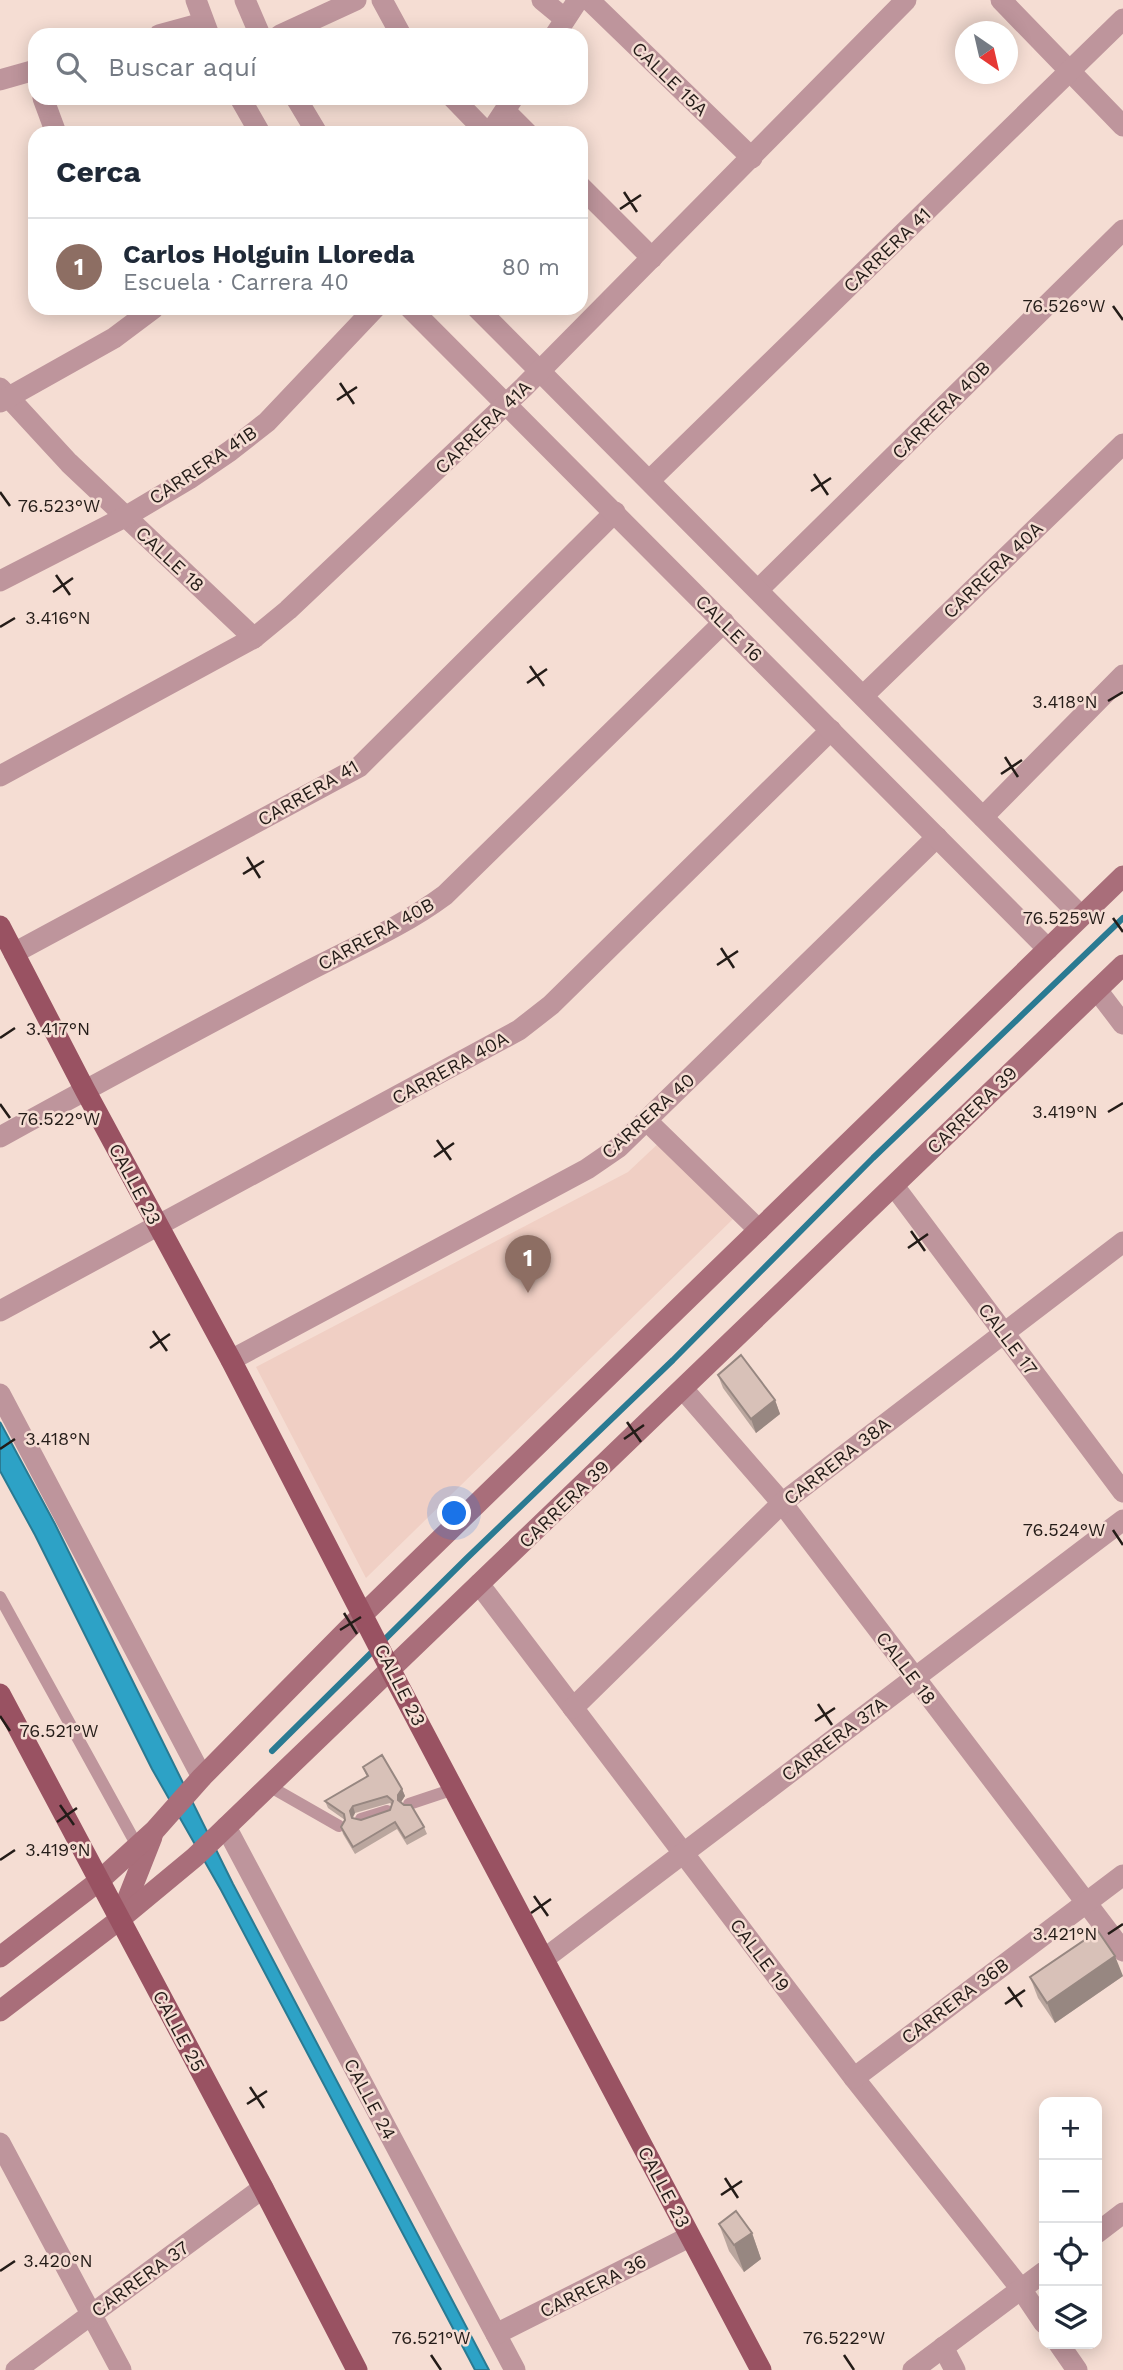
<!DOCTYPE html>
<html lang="es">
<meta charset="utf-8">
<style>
body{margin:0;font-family:"Work Sans",sans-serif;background:#f2f2f3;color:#1f2937}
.controls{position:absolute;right:21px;bottom:21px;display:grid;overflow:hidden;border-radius:14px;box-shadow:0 4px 18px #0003}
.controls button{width:63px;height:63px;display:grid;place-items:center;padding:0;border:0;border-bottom:2px solid #e0e1e3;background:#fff;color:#1f2937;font:35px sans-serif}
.compass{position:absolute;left:955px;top:21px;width:63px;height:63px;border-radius:50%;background:#fff;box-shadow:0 4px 18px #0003;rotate:146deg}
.you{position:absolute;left:455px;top:1514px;width:24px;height:24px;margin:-18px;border:5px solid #fff;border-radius:50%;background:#1a73e8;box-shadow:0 0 0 10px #1a73e833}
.badge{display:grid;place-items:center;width:46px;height:46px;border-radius:50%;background:#ea580c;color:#fff;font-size:23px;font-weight:700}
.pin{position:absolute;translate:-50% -58px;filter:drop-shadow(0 2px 4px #0008)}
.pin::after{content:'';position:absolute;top:37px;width:24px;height:21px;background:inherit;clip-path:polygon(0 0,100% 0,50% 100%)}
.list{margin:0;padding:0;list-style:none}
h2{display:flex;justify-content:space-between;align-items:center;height:91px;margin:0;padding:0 28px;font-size:30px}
h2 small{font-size:23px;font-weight:400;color:#747a83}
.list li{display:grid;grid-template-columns:46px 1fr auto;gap:21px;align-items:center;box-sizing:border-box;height:98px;padding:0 28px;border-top:2px solid #e0e1e3}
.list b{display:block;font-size:26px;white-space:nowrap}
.list p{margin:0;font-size:23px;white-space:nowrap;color:#747a83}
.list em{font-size:23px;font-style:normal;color:#747a83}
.icon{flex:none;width:38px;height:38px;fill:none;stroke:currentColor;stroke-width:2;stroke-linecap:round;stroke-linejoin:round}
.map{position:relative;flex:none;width:1123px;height:2370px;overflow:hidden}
.search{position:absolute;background:#fff;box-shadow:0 4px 18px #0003;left:28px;top:28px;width:560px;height:77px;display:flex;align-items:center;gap:18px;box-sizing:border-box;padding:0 24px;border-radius:21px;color:#747a83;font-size:26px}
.panel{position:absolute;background:#fff;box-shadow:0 4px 18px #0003;left:28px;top:126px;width:560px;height:189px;border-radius:21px}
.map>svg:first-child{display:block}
.built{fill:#f0cfc4}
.water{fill:#2da2c6;stroke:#2a7a92;stroke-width:2}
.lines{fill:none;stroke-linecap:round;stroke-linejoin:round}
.stream{stroke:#2a7a92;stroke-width:6}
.service{stroke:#be959c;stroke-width:12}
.minor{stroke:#be959c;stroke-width:21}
.tertiary{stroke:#be959c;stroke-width:21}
.secondary{stroke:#a96e7a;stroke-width:21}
.primary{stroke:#995262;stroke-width:21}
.wall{fill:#baa69e;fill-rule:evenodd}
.shaded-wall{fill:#978781}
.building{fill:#d8c1b8;stroke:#978781;stroke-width:2;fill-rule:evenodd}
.ticks{fill:none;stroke:#241c18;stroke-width:2.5}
.labels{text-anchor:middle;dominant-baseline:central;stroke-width:5;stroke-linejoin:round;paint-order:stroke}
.street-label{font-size:19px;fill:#241c18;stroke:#f5ddd3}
.ticks-label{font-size:18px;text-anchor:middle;fill:#241c18;stroke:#f5ddd3;stroke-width:5;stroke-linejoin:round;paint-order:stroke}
</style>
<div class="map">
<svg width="1123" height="2370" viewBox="0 0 1123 2370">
<rect width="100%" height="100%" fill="#f5ddd3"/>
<path class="built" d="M662,1140L734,1218L366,1578L256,1367L628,1172Z"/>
<path class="water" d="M0,1422L55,1524L233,1884L489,2370H475L221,1890L152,1769L35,1535L0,1471Z"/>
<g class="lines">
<path class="stream" d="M272,1751L466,1559L673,1360L873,1158L1123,918"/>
<g class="service">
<path d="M0,1597L140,1851"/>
<path d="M269,1786L339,1826"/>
<path d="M409,1804L454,1789"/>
<path d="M361,1819L387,1811"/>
</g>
<g class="minor">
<path d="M382,0L401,35"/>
<path d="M542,0L565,19"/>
<path d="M589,0L752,158"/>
<path d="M1001,0L1123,126"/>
<path d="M159,35L203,23"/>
<path d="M280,35L356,0"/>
<path d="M555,35L578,0"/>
<path d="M0,80L35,70"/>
<path d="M43,98L56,133"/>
<path d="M453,98L487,133"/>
<path d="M505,111L527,133"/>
<path d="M490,133L513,98"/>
<path d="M581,187L652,258"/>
<path d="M0,388L69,463L254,638"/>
<path d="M0,402L114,338L154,308"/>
<path d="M650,480L1123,19"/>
<path d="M0,581L125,517L189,479L230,451L267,422L375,308"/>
<path d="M758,590L1123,230"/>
<path d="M863,696L1123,444"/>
<path d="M983,817L1123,675"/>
<path d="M14,953L359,767L615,512"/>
<path d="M1097,990L1123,1024"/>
<path d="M647,1121L759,1230"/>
<path d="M0,1137C96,1084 193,1032 291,980C342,952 398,930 445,895L724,622"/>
<path d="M0,1311L519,1030L551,1005L831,730"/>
<path d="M231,1360L587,1169L619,1147L937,837"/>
<path d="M683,1389L782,1503L1123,1951"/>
<path d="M0,1394L202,1777"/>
<path d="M479,1584L854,2078L1021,2289L1044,2323"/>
<path d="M573,1708L782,1503L1123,1242"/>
<path d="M226,1827L515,2370"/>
<path d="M544,1959L1123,1520"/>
<path d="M854,2078L1123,1875"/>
<path d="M0,2143L121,2370"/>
<path d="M1097,2233L1123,2213"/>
<path d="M496,2334L689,2237"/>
<path d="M1059,2344L1077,2370"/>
<path d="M943,2347L955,2370"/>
<path d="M16,2370L263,2188"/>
<path d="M913,2370L1044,2272"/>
</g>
<g class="tertiary">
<path d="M196,0L209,35"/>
<path d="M245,0L260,35"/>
<path d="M240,98L260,133"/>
<path d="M296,98L317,133"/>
<path d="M410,308L1048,949"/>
<path d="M477,308L1081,916"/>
<path d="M0,776L254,638L288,610L524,387L906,0"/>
<path d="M894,1186L1123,1492"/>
</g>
<g class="secondary">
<path d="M120,1918L152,1837"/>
<path d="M0,1957L99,1881L155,1830L202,1777L349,1628L1123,876"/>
<path d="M0,2011L119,1920L195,1857L1123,965"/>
</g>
<g class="primary">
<path d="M0,926L85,1090L231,1360L399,1686L761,2370"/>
<path d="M0,1694L263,2188L357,2370"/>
</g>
</g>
<g class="wall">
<path d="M718,1375L775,1400L780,1414L756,1433L723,1388Z"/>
<path d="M363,1767L402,1789L405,1796L401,1802L424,1827L427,1834L407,1845L397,1829L355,1854L343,1834L341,1827L345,1820L328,1808L325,1801L367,1777ZM390,1803L392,1805L390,1810L361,1820L353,1818L355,1813Z"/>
<path d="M1123,1976L1055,2023L1038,1998L1030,1977Z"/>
<path d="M719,2224L752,2233L761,2259L744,2272L729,2251Z"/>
</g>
<g class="shaded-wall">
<path d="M775,1400L780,1414L756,1433L751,1419Z"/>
<path d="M402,1789L405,1796L401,1802V1807L398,1800V1795Z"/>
<path d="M353,1806L355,1813L352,1818L350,1811Z"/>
<path d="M1115,1956L1123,1976L1055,2023L1047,2003Z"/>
<path d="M752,2233L761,2259L744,2272L734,2245Z"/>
</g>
<g class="building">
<path d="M741,1355L775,1400L751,1419L718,1375Z"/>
<path d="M382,1755L402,1789L398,1795V1800L404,1805H411L424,1827L405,1838L395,1822L353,1847L341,1827L345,1820L344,1814L325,1801L368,1776L363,1767ZM387,1796L393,1801L390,1810L361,1820L352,1818L350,1811L353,1806Z"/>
<path d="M1098,1931L1115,1956L1047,2003L1030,1977Z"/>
<path d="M736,2211L752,2233L734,2245L719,2224Z"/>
</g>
<path class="ticks" d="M624,192L637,212M620,209L641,195M1113,306L1123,320M340,383L354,404M337,400L357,387M814,474L828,495M811,491L831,478M0,492L10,506M56,575L70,595M53,592L73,578M0,627L15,618M530,666L544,686M527,683L547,669M1108,701L1123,692M1005,757L1018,777M1001,774L1022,760M247,857L260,878M243,874L264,861M1113,918L1123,932M721,948L734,968M717,965L738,951M0,1038L15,1028M0,1104L10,1118M1108,1112L1123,1103M437,1140L451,1160M434,1157L454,1143M911,1231L925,1251M908,1248L928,1234M153,1331L167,1351M150,1348L170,1334M627,1422L641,1442M624,1439L644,1425M0,1449L15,1439M1113,1530L1123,1545M344,1613L357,1634M340,1630L361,1617M818,1704L832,1725M0,1716L10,1731M815,1721L835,1708M60,1805L74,1825M57,1822L77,1808M0,1860L15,1850M534,1896L548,1916M531,1913L551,1899M1108,1934L1123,1924M1008,1987L1022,2007M1005,2004L1025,1990M250,2087L264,2108M247,2104L267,2091M725,2178L738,2198M721,2195L742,2181M0,2271L15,2261M431,2355L441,2370M844,2355L854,2370"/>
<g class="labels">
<g class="street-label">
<text transform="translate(670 79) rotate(44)">CALLE 15A</text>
<text transform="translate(887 250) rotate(-44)">CARRERA 41</text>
<text transform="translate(941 410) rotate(-45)">CARRERA 40B</text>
<text transform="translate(483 427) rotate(-44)">CARRERA 41A</text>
<text transform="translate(203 465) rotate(-34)">CARRERA 41B</text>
<text transform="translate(170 559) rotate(43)">CALLE 18</text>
<text transform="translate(993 570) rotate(-44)">CARRERA 40A</text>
<text transform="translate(729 628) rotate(45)">CALLE 16</text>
<text transform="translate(308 793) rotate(-30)">CARRERA 41</text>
<text transform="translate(376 934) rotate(-29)">CARRERA 40B</text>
<text transform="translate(450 1068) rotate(-29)">CARRERA 40A</text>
<text transform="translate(972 1110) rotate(-44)">CARRERA 39</text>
<text transform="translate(648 1116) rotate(-42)">CARRERA 40</text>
<text transform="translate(135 1184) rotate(62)">CALLE 23</text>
<text transform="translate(1008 1339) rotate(53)">CALLE 17</text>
<text transform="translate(837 1461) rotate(-38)">CARRERA 38A</text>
<text transform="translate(564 1504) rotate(-44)">CARRERA 39</text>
<text transform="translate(906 1668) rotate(53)">CALLE 18</text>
<text transform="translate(400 1685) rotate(63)">CALLE 23</text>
<text transform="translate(834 1739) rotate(-37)">CARRERA 37A</text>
<text transform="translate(760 1955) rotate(53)">CALLE 19</text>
<text transform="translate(955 2001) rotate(-37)">CARRERA 36B</text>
<text transform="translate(179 2031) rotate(62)">CALLE 25</text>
<text transform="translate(370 2099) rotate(62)">CALLE 24</text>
<text transform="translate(664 2187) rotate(62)">CALLE 23</text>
<text transform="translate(140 2279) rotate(-36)">CARRERA 37</text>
<text transform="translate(593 2286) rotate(-27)">CARRERA 36</text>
</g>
</g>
<g class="ticks-label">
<text x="1064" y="312">76.526°W</text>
<text x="59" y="512">76.523°W</text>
<text x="58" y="624">3.416°N</text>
<text x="1065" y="708">3.418°N</text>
<text x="1064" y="924">76.525°W</text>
<text x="58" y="1035">3.417°N</text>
<text x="1065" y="1118">3.419°N</text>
<text x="59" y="1125">76.522°W</text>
<text x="58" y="1445">3.418°N</text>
<text x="1064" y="1536">76.524°W</text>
<text x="59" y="1737">76.521°W</text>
<text x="58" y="1856">3.419°N</text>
<text x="1065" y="1940">3.421°N</text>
<text x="58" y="2267">3.420°N</text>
<text x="431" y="2344">76.521°W</text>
<text x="844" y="2344">76.522°W</text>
</g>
</svg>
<div class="controls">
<button>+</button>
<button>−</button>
<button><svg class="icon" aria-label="locate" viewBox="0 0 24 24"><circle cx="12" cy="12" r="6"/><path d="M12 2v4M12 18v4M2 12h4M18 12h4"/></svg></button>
<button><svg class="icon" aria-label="layers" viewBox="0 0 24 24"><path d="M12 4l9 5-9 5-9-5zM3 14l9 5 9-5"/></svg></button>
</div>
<svg class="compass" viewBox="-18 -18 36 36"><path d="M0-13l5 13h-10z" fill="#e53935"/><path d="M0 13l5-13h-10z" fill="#747a83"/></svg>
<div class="you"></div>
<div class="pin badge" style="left:528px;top:1293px;background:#8d6e63">1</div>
<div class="search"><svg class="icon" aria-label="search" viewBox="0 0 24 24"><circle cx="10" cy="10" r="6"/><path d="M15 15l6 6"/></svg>Buscar aquí</div>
<section class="panel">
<h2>Cerca<small></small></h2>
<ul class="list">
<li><span class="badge" style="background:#8d6e63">1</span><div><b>Carlos Holguin Lloreda</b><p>Escuela · Carrera 40</p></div><em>80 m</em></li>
</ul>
</section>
</div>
